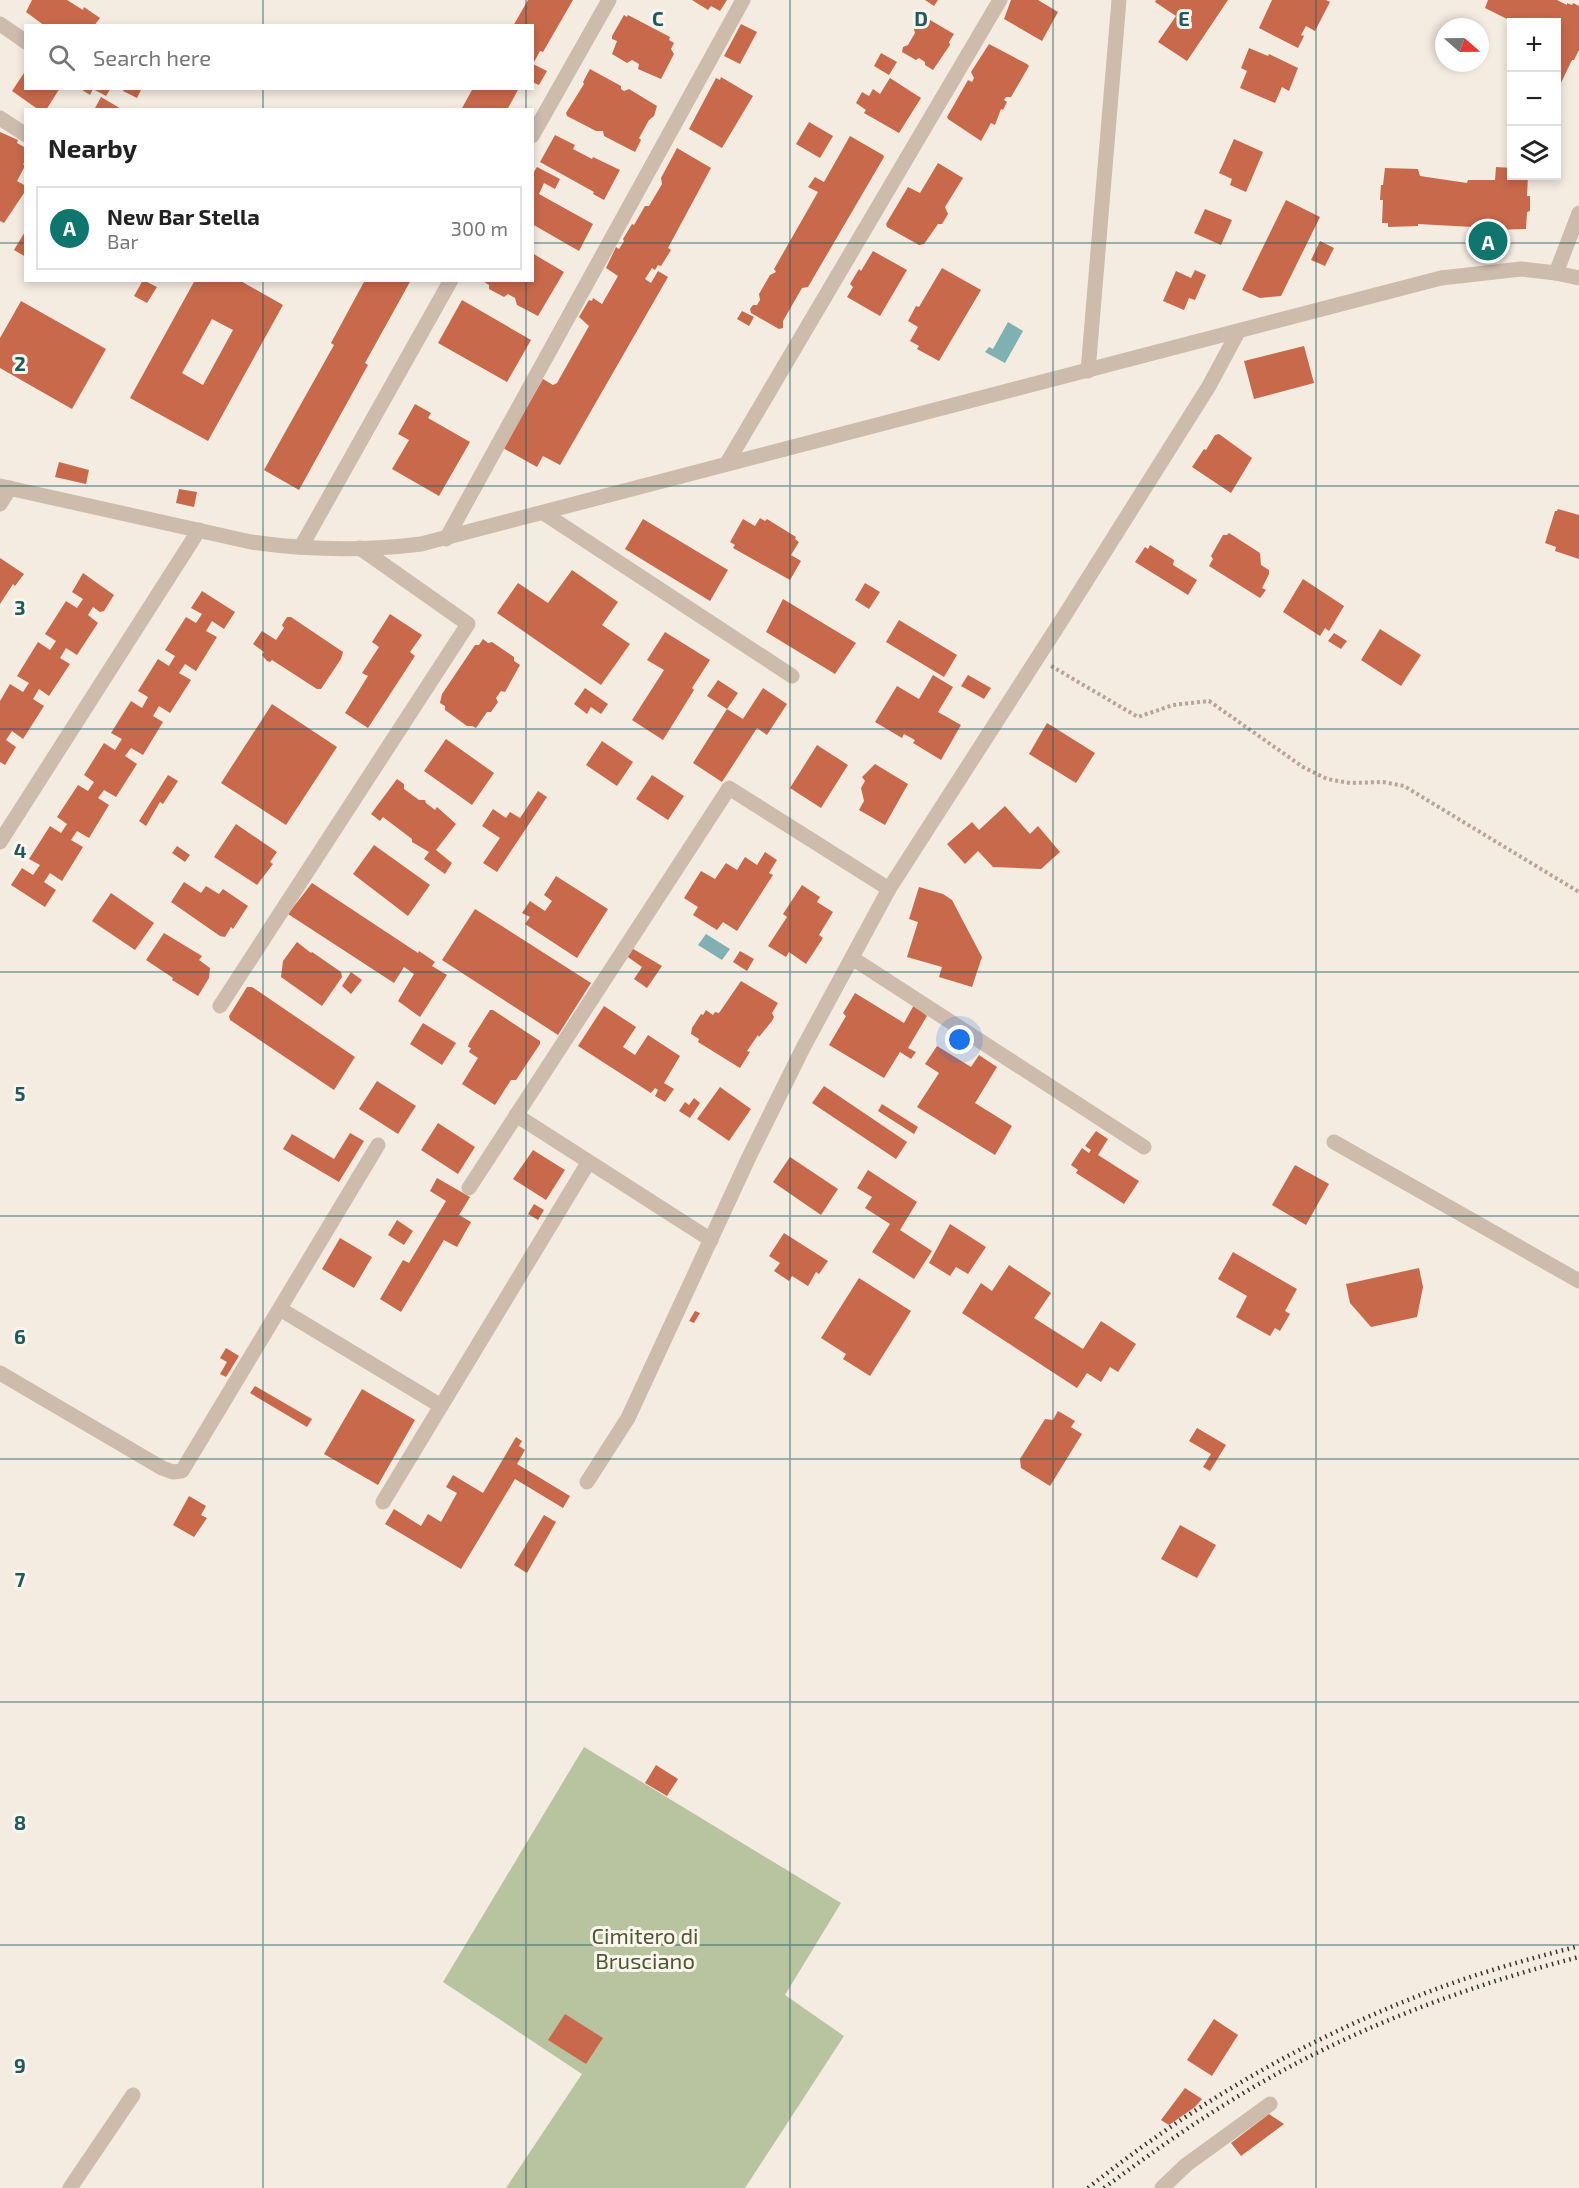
<!DOCTYPE html>
<meta charset="utf-8">
<style>
body{margin:0;font-family:"Exo 2",sans-serif;background:#f2f2f2;color:#222}
.controls{position:absolute;right:18px;top:18px;display:grid;overflow:hidden;border-radius:0px;box-shadow:0 3px 9px #0003}
.controls button{width:54px;height:54px;display:grid;place-items:center;padding:0;border:0;border-bottom:2px solid #e0e0e0;background:#fff;color:#222;font:30px sans-serif}
.compass{position:absolute;left:1435px;top:18px;width:54px;height:54px;border-radius:50%;background:#fff;box-shadow:0 3px 9px #0003;rotate:110deg}
.you{position:absolute;left:960px;top:1040px;width:21px;height:21px;margin:-15px;border:4px solid #fff;border-radius:50%;background:#1a73e8;box-shadow:0 0 0 9px #1a73e833}
.badge{display:grid;place-items:center;width:39px;height:39px;border-radius:50%;background:#0f766e;color:#fff;font-size:20px;font-weight:700}
.pin{position:absolute;translate:-50% -50%;border:3px solid #fff;box-shadow:0 2px 6px #0006}
.list{margin:0;padding:0;list-style:none}
h2{display:flex;justify-content:space-between;align-items:center;height:78px;margin:0;padding:0 24px;font-size:26px}
h2 small{font-size:20px;font-weight:400;color:#767676}
.list li{display:grid;grid-template-columns:39px 1fr auto;gap:18px;align-items:center;box-sizing:border-box;height:84px;margin:0 12px 12px;padding:0 12px;border:2px solid #e0e0e0;border-radius:0px}
.list b{display:block;font-size:22px;white-space:nowrap}
.list p{margin:0;font-size:20px;white-space:nowrap;color:#767676}
.list em{font-size:20px;font-style:normal;color:#767676}
.icon{flex:none;width:33px;height:33px;fill:none;stroke:currentColor;stroke-width:2;stroke-linecap:round;stroke-linejoin:round}
.map{position:relative;flex:none;width:1579px;height:2188px;overflow:hidden}
.search{position:absolute;background:#fff;box-shadow:0 3px 9px #0003;left:24px;top:24px;width:510px;height:66px;display:flex;align-items:center;gap:15px;box-sizing:border-box;padding:0 21px;border-radius:0px;color:#767676;font-size:22px}
.panel{position:absolute;background:#fff;box-shadow:0 3px 9px #0003;left:24px;top:108px;width:510px;height:174px;border-radius:0px}
.map>svg:first-child{display:block}
.green{fill:#b8c4a0}
.water{fill:#7fb0b2}
.building{fill:#c8694b;fill-rule:evenodd}
.lines{fill:none;stroke-linecap:round;stroke-linejoin:round}
.path{stroke:#b9a596;stroke-width:4;stroke-dasharray:3 3;stroke-linecap:butt}
.minor{stroke:#cdbbac;stroke-width:15}
.rail{stroke:#3b302b;stroke-width:4.5;stroke-dasharray:1.5 4.5;stroke-linecap:butt}
.grid{fill:none;stroke:#1f5a5e;stroke-width:1.5;stroke-opacity:0.55}
.labels{text-anchor:middle;dominant-baseline:central;stroke-width:6;stroke-linejoin:round;paint-order:stroke}
.park-label{font-size:22px;fill:#4a5a2e;stroke:#fbf5ee}
.grid-label{font-size:20px;text-anchor:middle;font-weight:bold;fill:#1f5a5e;stroke:#fbf5ee;stroke-width:6;stroke-linejoin:round;paint-order:stroke}
</style>
<div class="map">
<svg width="1579" height="2188" viewBox="0 0 1579 2188">
<rect width="100%" height="100%" fill="#f4ebe1"/>
<path class="green" d="M584,1747L841,1903L785,1995L844,2036L745,2188H506L582,2074L443,1982Z"/>
<g class="water">
<path d="M1008,322L1023,331L1005,363L985,352L989,347L993,349Z"/>
<path d="M706,934L730,949L722,960L698,945Z"/>
</g>
<g class="building">
<path d="M32,0H67L83,10L84,7L100,18L94,26H45L26,12Z"/>
<path d="M528,0H573L543,52L540,51L533,64L547,71L539,85L532,82V26H513Z"/>
<path d="M692,0H727L720,11L711,6L708,10Z"/>
<path d="M925,0H938L934,6Z"/>
<path d="M1011,0H1038L1058,12L1042,41L1004,19Z"/>
<path d="M1156,0H1228L1187,61L1158,42L1176,16L1155,2Z"/>
<path d="M1272,0H1326L1330,2L1315,31L1306,26L1301,35L1304,36L1298,48L1259,28Z"/>
<path d="M1488,0H1557L1567,5V3L1572,5L1573,3L1579,6V50L1574,60H1572L1558,89L1557,88V22H1513L1485,8Z"/>
<path d="M624,15L627,17L628,15L670,37L669,40L674,43L671,49L674,54L661,79L638,69L639,64L632,60L627,63L612,54L617,41L612,39V36Z"/>
<path d="M925,17L954,34L949,42L950,45L933,70L925,65V62L919,58L916,60L902,52L903,47L908,45L915,33L914,29L920,18Z"/>
<path d="M741,24L757,32L740,64L724,56Z"/>
<path d="M989,44L1027,64L1029,66L1011,97H1006L1004,100L1007,102L1003,110L1001,109L995,125L991,123L981,141L948,119L947,117L968,80L972,82L974,78L971,72Z"/>
<path d="M1249,48L1268,56L1269,54L1298,68L1289,91L1282,87L1275,103L1240,88L1247,71L1241,68Z"/>
<path d="M881,53L897,62L889,75L874,66Z"/>
<path d="M590,69L621,86V89L624,91L629,89L657,106L654,116L649,120L639,138L641,140L635,152L604,136L603,131H596L567,116L566,113L584,84L583,82Z"/>
<path d="M26,70V88H60L46,110H39L12,91Z"/>
<path d="M721,77L753,96L722,148L689,129L716,78L720,80Z"/>
<path d="M890,78L921,98L899,133L864,113L866,110L856,103L862,92L869,96L873,89L880,94Z"/>
<path d="M79,88H111L106,96L93,89L90,95Z"/>
<path d="M124,88H142L137,98L123,91Z"/>
<path d="M473,88H519L507,110H461Z"/>
<path d="M101,97L123,110H94Z"/>
<path d="M809,122L833,136L820,158L796,144Z"/>
<path d="M0,132L18,140L17,143L26,148V161L23,164L25,166L17,181L26,186V190L4,223L0,221Z"/>
<path d="M555,135L575,145L573,149L592,159L593,157L620,170L604,200L593,194L594,192L540,162Z"/>
<path d="M850,136L883,155L884,157L808,287L802,288L783,321V328L779,329L751,313L750,309L753,305H757L760,300L759,294L770,275L776,272L774,269L818,192L808,187L815,177L824,182Z"/>
<path d="M1234,139L1263,152L1246,192L1230,185L1232,179L1219,173Z"/>
<path d="M677,148L711,168L668,248L671,250L661,266L658,265L655,270L652,268L645,279L651,283L658,271L668,277L560,465L543,456L537,467L503,448L543,379L553,385L557,383L589,326L579,317L589,300L592,301L593,298L602,304L618,276L606,268L616,247L619,249L624,241L623,239L632,224L634,225L645,206H649L662,184L661,178Z"/>
<path d="M938,163L963,178L945,207L948,214L942,224H938L924,244L919,245L887,227L886,224L908,187L920,193Z"/>
<path d="M537,167L560,179L555,189L544,183L539,194L593,224L579,251L532,224V175Z"/>
<path d="M1496,167L1512,168V176H1528L1527,196H1530V211L1527,212L1526,229L1491,230V228L1418,224V226L1388,227V223H1382L1383,200H1380L1381,185H1383L1385,168L1418,169L1420,176L1467,183L1468,180H1495Z"/>
<path d="M1286,200L1320,217L1281,296L1260,298L1242,290Z"/>
<path d="M1205,209L1232,220L1221,245L1194,233Z"/>
<path d="M26,230V257L14,250Z"/>
<path d="M1320,241L1334,248L1325,266L1311,260Z"/>
<path d="M873,251L907,270L880,316L847,297L853,287L850,284L859,269L861,271Z"/>
<path d="M532,253L564,272L538,316L517,305L515,298L508,294L504,297L489,289V285L481,280H532Z"/>
<path d="M942,268L981,290L939,361L917,349L919,346L910,341L918,327L908,321L916,306L919,307Z"/>
<path d="M1195,270L1206,275L1195,300L1189,298L1184,310L1163,301L1176,271L1191,278Z"/>
<path d="M143,280L157,287L147,303L134,296Z"/>
<path d="M195,280H239L283,305L208,441L130,398ZM212,319L233,330L203,385L182,373Z"/>
<path d="M365,280H411L365,363L368,365L299,490L264,470L334,345L331,343Z"/>
<path d="M462,300L531,340L507,382L438,343Z"/>
<path d="M21,301L106,349L72,409L0,368V338Z"/>
<path d="M742,311L754,317L749,326L737,319Z"/>
<path d="M1304,346L1314,383L1254,399L1244,361Z"/>
<path d="M415,404L431,413L428,418L470,442L439,496L392,469L409,440L398,434Z"/>
<path d="M1219,434L1252,458L1231,493L1192,467L1204,449L1206,450L1215,435Z"/>
<path d="M59,462L89,470L86,484L55,477Z"/>
<path d="M179,489L197,492L194,507L176,503Z"/>
<path d="M1558,509L1579,515V559L1555,551L1556,547L1545,543L1555,511H1557Z"/>
<path d="M760,518L765,521L767,519L796,537L795,539L799,542L791,555L801,561L790,580L733,548L735,545L730,542L743,519L755,526Z"/>
<path d="M643,519L728,570L710,601L625,549Z"/>
<path d="M1229,533L1260,553L1261,565L1269,570V574L1262,588L1266,590L1260,598L1209,566L1213,559L1211,556L1223,535H1227Z"/>
<path d="M1150,545L1174,560L1173,565L1197,580L1188,595L1135,562L1145,547L1148,549Z"/>
<path d="M0,558L24,574L15,586L13,584L0,604Z"/>
<path d="M572,570L618,602L602,625L630,644L601,685L497,613L518,583L548,603Z"/>
<path d="M83,573L114,595L104,611L100,612L93,607L88,615L98,623L77,655L66,648L60,658L70,664L49,696L39,689L33,699L44,706L23,739L12,731L6,740L16,747L5,765L0,762V701L10,684L23,692L29,683L17,676L38,642L50,650L56,641L45,634L66,601L77,608L83,599L72,592Z"/>
<path d="M1303,579L1344,606L1329,631L1325,628L1320,636L1283,612Z"/>
<path d="M865,583L880,592L869,609L855,600Z"/>
<path d="M202,591L235,612L224,629L212,621L206,631L217,637L196,671L185,664L179,673L191,680L170,713L159,706L153,716L163,722L143,755L131,748L125,756L137,764L116,797L104,790L98,798L109,805L89,838L77,831L71,840L83,847L62,881L50,873L44,882L56,890L45,907L11,885L22,868L33,875L40,865L29,859L50,826L61,833L67,824L57,817L78,785L88,791L94,782L84,775L104,743L115,750L122,739L111,733L131,701L142,708L148,697L138,691L158,659L169,666L175,656L165,650L186,617L196,623L202,614L191,608Z"/>
<path d="M783,599L856,643L835,674L766,632Z"/>
<path d="M390,614L422,635L410,652L415,656L368,728L345,713L368,676L362,673L379,647L372,642Z"/>
<path d="M287,617H291L343,652L341,659L321,689H317L272,660L270,662L267,661L262,655L264,652L253,644L262,631L276,640L284,628L282,625Z"/>
<path d="M899,620L957,655L944,677L886,642Z"/>
<path d="M1380,629L1421,655L1401,686L1361,660Z"/>
<path d="M665,632L710,660L692,688L694,690L663,740L632,720L664,670L647,660Z"/>
<path d="M1334,633L1347,641L1341,649L1328,641Z"/>
<path d="M483,639L488,643L492,642L514,657V661L520,665L505,692L501,691L496,698L498,702L491,712H487L476,728L472,726H467L445,710V706L440,703L442,694L475,645H479Z"/>
<path d="M933,675L953,687L938,712L961,725L941,760L913,743L915,740L904,734L902,738L875,722L897,686L919,699Z"/>
<path d="M968,675L991,688L984,699L961,686Z"/>
<path d="M718,680L738,693L727,709L743,719L763,688L787,704L767,735L757,728L722,782L693,763L727,709L707,696Z"/>
<path d="M585,688L608,704L601,714L591,707L587,714L574,704Z"/>
<path d="M272,704L337,747L286,825L221,783Z"/>
<path d="M1047,723L1095,753L1076,783L1029,754Z"/>
<path d="M446,739L494,773L472,805L424,771Z"/>
<path d="M602,741L633,762L617,786L586,765Z"/>
<path d="M817,745L848,765L821,808L790,788Z"/>
<path d="M875,764L908,784L885,825L859,810L864,801L861,788L865,781L862,777Z"/>
<path d="M168,775L178,781L163,804L160,802L146,826L139,821Z"/>
<path d="M652,775L684,796L668,820L636,799Z"/>
<path d="M397,779L404,784V789L419,800H425L426,803L435,810L437,807L456,824L436,850L452,863L445,874L424,859L429,852L412,842V839L383,817L380,821L371,814Z"/>
<path d="M538,791L547,797L497,872L483,863L500,838L482,826L493,809L506,818L510,812L520,818Z"/>
<path d="M1005,806L1030,834L1038,826L1060,852L1041,869L993,867L978,851L965,864L947,844L972,822L979,830Z"/>
<path d="M236,824L277,852L270,862L273,864L257,885L214,857Z"/>
<path d="M374,845L430,885L408,916L353,874Z"/>
<path d="M177,846L190,855L185,862L172,853Z"/>
<path d="M765,852L777,860L769,873L773,875L737,931L723,922L717,930L693,915L698,907L684,898L701,871L715,879L726,863L737,870L745,857L757,865Z"/>
<path d="M556,876L608,909L577,958L525,924L530,917L522,913L530,901L545,911L552,901L544,895Z"/>
<path d="M184,882L201,893L206,886L219,894L223,889L248,906L233,929L231,927L225,937L220,936L171,902Z"/>
<path d="M312,883L418,953L419,951L435,962L432,966L447,975L420,1017L398,1001L414,974L404,967L394,983L288,914Z"/>
<path d="M802,885L820,897L817,902L833,912L819,935L823,938L806,964L789,952L786,957L768,946L787,917L783,914Z"/>
<path d="M919,887L943,894L952,900L982,957L972,987L939,977L942,967L907,957L918,922L909,919Z"/>
<path d="M111,893L154,923L135,950L92,921Z"/>
<path d="M475,909L591,983L558,1035L442,960Z"/>
<path d="M164,933L202,956L199,960L210,968L209,978L198,996L172,980L173,978L146,960Z"/>
<path d="M297,942L311,953L312,952L341,972L342,977L322,1006L281,977L283,961Z"/>
<path d="M630,947L662,966L647,988L634,979L642,967L625,955Z"/>
<path d="M740,951L754,959L747,971L733,962Z"/>
<path d="M351,972L362,980L351,994L342,986Z"/>
<path d="M741,981L778,1003L772,1013L774,1017L772,1021L759,1037L758,1035L747,1051L750,1052L740,1068L698,1042L699,1039L691,1034L692,1028L701,1014L703,1015L706,1010L713,1015L715,1012L719,1013Z"/>
<path d="M247,987H252L355,1057L334,1090L230,1020L229,1016Z"/>
<path d="M855,993L904,1023L914,1005L927,1016L908,1048L916,1052L911,1059L900,1052L884,1078L829,1045L846,1016L843,1013Z"/>
<path d="M604,1006L636,1027L623,1047L635,1055L648,1035L680,1056L664,1083L674,1089L665,1102L655,1096L658,1090L655,1088L651,1093L578,1046Z"/>
<path d="M490,1010H493L540,1041V1044L516,1080H511L495,1105L462,1084L478,1058L469,1052L471,1048L468,1047L469,1043Z"/>
<path d="M423,1023L456,1043L442,1065L410,1044Z"/>
<path d="M937,1046L971,1067L979,1055L997,1067L975,1103L1012,1126L995,1155L917,1107L939,1073L925,1064Z"/>
<path d="M377,1081L416,1106L398,1134L359,1109Z"/>
<path d="M824,1086L907,1142L896,1159L812,1103Z"/>
<path d="M720,1087L751,1109L729,1141L697,1119Z"/>
<path d="M694,1098L700,1103L690,1118L679,1111L685,1102L689,1105Z"/>
<path d="M882,1104L918,1127L914,1134L878,1111Z"/>
<path d="M438,1123L475,1147L458,1174L421,1150Z"/>
<path d="M1096,1131L1108,1139L1098,1155L1139,1181L1124,1204L1076,1173L1078,1170L1071,1165L1082,1148L1089,1153L1091,1150L1085,1146Z"/>
<path d="M350,1133L364,1141L339,1182L283,1149L292,1134L334,1159Z"/>
<path d="M533,1150L565,1170L546,1200L513,1179Z"/>
<path d="M790,1157L838,1189L821,1215L773,1182Z"/>
<path d="M1295,1165L1329,1184L1306,1225L1272,1205Z"/>
<path d="M868,1170L917,1202L900,1230L932,1251L914,1279L872,1252L890,1224L865,1208L872,1197L857,1188Z"/>
<path d="M437,1178L470,1197L459,1215L471,1222L457,1247L444,1240L401,1312L380,1299L403,1260L409,1263L446,1201L430,1191Z"/>
<path d="M534,1204L544,1210L538,1220L528,1214Z"/>
<path d="M397,1220L413,1231L404,1245L388,1235Z"/>
<path d="M950,1224L986,1247L968,1274L956,1267L950,1276L929,1263Z"/>
<path d="M784,1233L828,1261L819,1274L816,1272L808,1286L792,1276L789,1281L774,1271L780,1263L769,1256Z"/>
<path d="M340,1238L372,1257L354,1288L322,1269Z"/>
<path d="M1233,1252L1297,1289L1285,1311L1290,1314L1280,1331L1275,1328L1270,1336L1236,1317L1247,1296L1218,1279Z"/>
<path d="M1009,1265L1051,1293L1034,1318L1083,1349L1101,1321L1136,1344L1118,1372L1110,1367L1101,1382L1087,1373L1077,1388L962,1313L981,1283L992,1291Z"/>
<path d="M1419,1268L1423,1287L1417,1317L1371,1327L1350,1303L1346,1284Z"/>
<path d="M859,1278L911,1311L870,1376L843,1359L846,1354L821,1338Z"/>
<path d="M695,1311L700,1313L694,1323L689,1321Z"/>
<path d="M226,1348L239,1356L226,1377L220,1374L227,1362L220,1358Z"/>
<path d="M255,1386L312,1419L307,1427L250,1393Z"/>
<path d="M362,1389L415,1420L378,1485L324,1454Z"/>
<path d="M1058,1411L1075,1421L1071,1427L1082,1434L1050,1486L1021,1468L1020,1459L1045,1419L1053,1420Z"/>
<path d="M1197,1428L1226,1445L1210,1471L1203,1467L1211,1454L1189,1441Z"/>
<path d="M516,1437L522,1441L519,1446L525,1450L517,1464L570,1496L563,1508L515,1479L461,1569L385,1524L394,1509L421,1526L428,1514L441,1522L457,1493L446,1487L453,1475L483,1493Z"/>
<path d="M189,1496L206,1506L201,1515L207,1518L194,1537L173,1525Z"/>
<path d="M544,1515L556,1522L527,1573L514,1565Z"/>
<path d="M1180,1525L1216,1545L1197,1578L1161,1559Z"/>
<path d="M656,1765L678,1779L667,1796L645,1783Z"/>
<path d="M565,2014L603,2038L586,2064L548,2040Z"/>
<path d="M1214,2019L1238,2035L1212,2076L1187,2060Z"/>
<path d="M1185,2088L1202,2099L1195,2107L1169,2125L1161,2120Z"/>
<path d="M1269,2114L1284,2124L1241,2156L1231,2143Z"/>
</g>
<g class="lines">
<path class="path" d="M1051,666L1138,717L1173,705L1209,701L1303,767L1327,779L1350,783L1383,782L1404,786L1579,892"/>
<g class="minor">
<path d="M0,24L26,42"/>
<path d="M0,118L26,135"/>
<path d="M532,136L609,0"/>
<path d="M1556,273L1579,213"/>
<path d="M1088,371L1119,0"/>
<path d="M727,463L1000,0"/>
<path d="M0,486L251,542C307,550 365,551 421,544L1441,278L1521,269L1556,273L1579,278"/>
<path d="M0,504L10,488"/>
<path d="M545,514L792,676"/>
<path d="M446,539L743,0"/>
<path d="M301,547L451,280"/>
<path d="M0,842L199,530"/>
<path d="M852,958L1144,1147"/>
<path d="M220,1006L468,624L360,548"/>
<path d="M516,1115L711,1240"/>
<path d="M1334,1142L1579,1281"/>
<path d="M469,1188L729,788L889,889"/>
<path d="M280,1309L441,1406"/>
<path d="M0,1373L162,1468L173,1472L182,1471L378,1145"/>
<path d="M587,1482L628,1418L749,1157L803,1048L889,889L1063,618L1209,386L1238,332"/>
<path d="M383,1502L588,1163"/>
<path d="M70,2188L133,2095"/>
<path d="M1162,2188L1186,2165L1270,2104"/>
</g>
<g class="rail">
<path d="M1088,2188C1188,2108 1298,2043 1418,1996C1470,1975 1525,1960 1579,1946"/>
<path d="M1104,2188C1143,2159 1182,2131 1224,2105C1333,2036 1455,1989 1579,1957"/>
</g>
</g>
<path class="grid" d="M263,0V26M526,0V26M790,0V2188M1053,0V2188M1316,0V2188M263,88V110M526,88V110M0,243H26M532,243H1579M263,280V2188M526,280V2188M0,486H1579M0,729H1579M0,972H1579M0,1216H1579M0,1459H1579M0,1702H1579M0,1945H1579"/>
<g class="labels">
<g class="park-label">
<text x="645" y="1935">Cimitero di<tspan x="645" dy="25">Brusciano</tspan></text>
</g>
</g>
<g class="grid-label">
<text x="658" y="26">C</text>
<text x="921" y="26">D</text>
<text x="1184" y="26">E</text>
<text x="20" y="371">2</text>
<text x="20" y="615">3</text>
<text x="20" y="858">4</text>
<text x="20" y="1101">5</text>
<text x="20" y="1344">6</text>
<text x="20" y="1587">7</text>
<text x="20" y="1830">8</text>
<text x="20" y="2073">9</text>
</g>
</svg>
<div class="controls">
<button>+</button>
<button>−</button>
<button><svg class="icon" aria-label="layers" viewBox="0 0 24 24"><path d="M12 4l9 5-9 5-9-5zM3 14l9 5 9-5"/></svg></button>
</div>
<svg class="compass" viewBox="-18 -18 36 36"><path d="M0-13l5 13h-10z" fill="#e53935"/><path d="M0 13l5-13h-10z" fill="#767676"/></svg>
<div class="you"></div>
<div class="pin badge" style="left:1488px;top:241px">A</div>
<div class="search"><svg class="icon" aria-label="search" viewBox="0 0 24 24"><circle cx="10" cy="10" r="6"/><path d="M15 15l6 6"/></svg>Search here</div>
<section class="panel">
<h2>Nearby<small></small></h2>
<ul class="list">
<li><span class="badge">A</span><div><b>New Bar Stella</b><p>Bar</p></div><em>300 m</em></li>
</ul>
</section>
</div>
